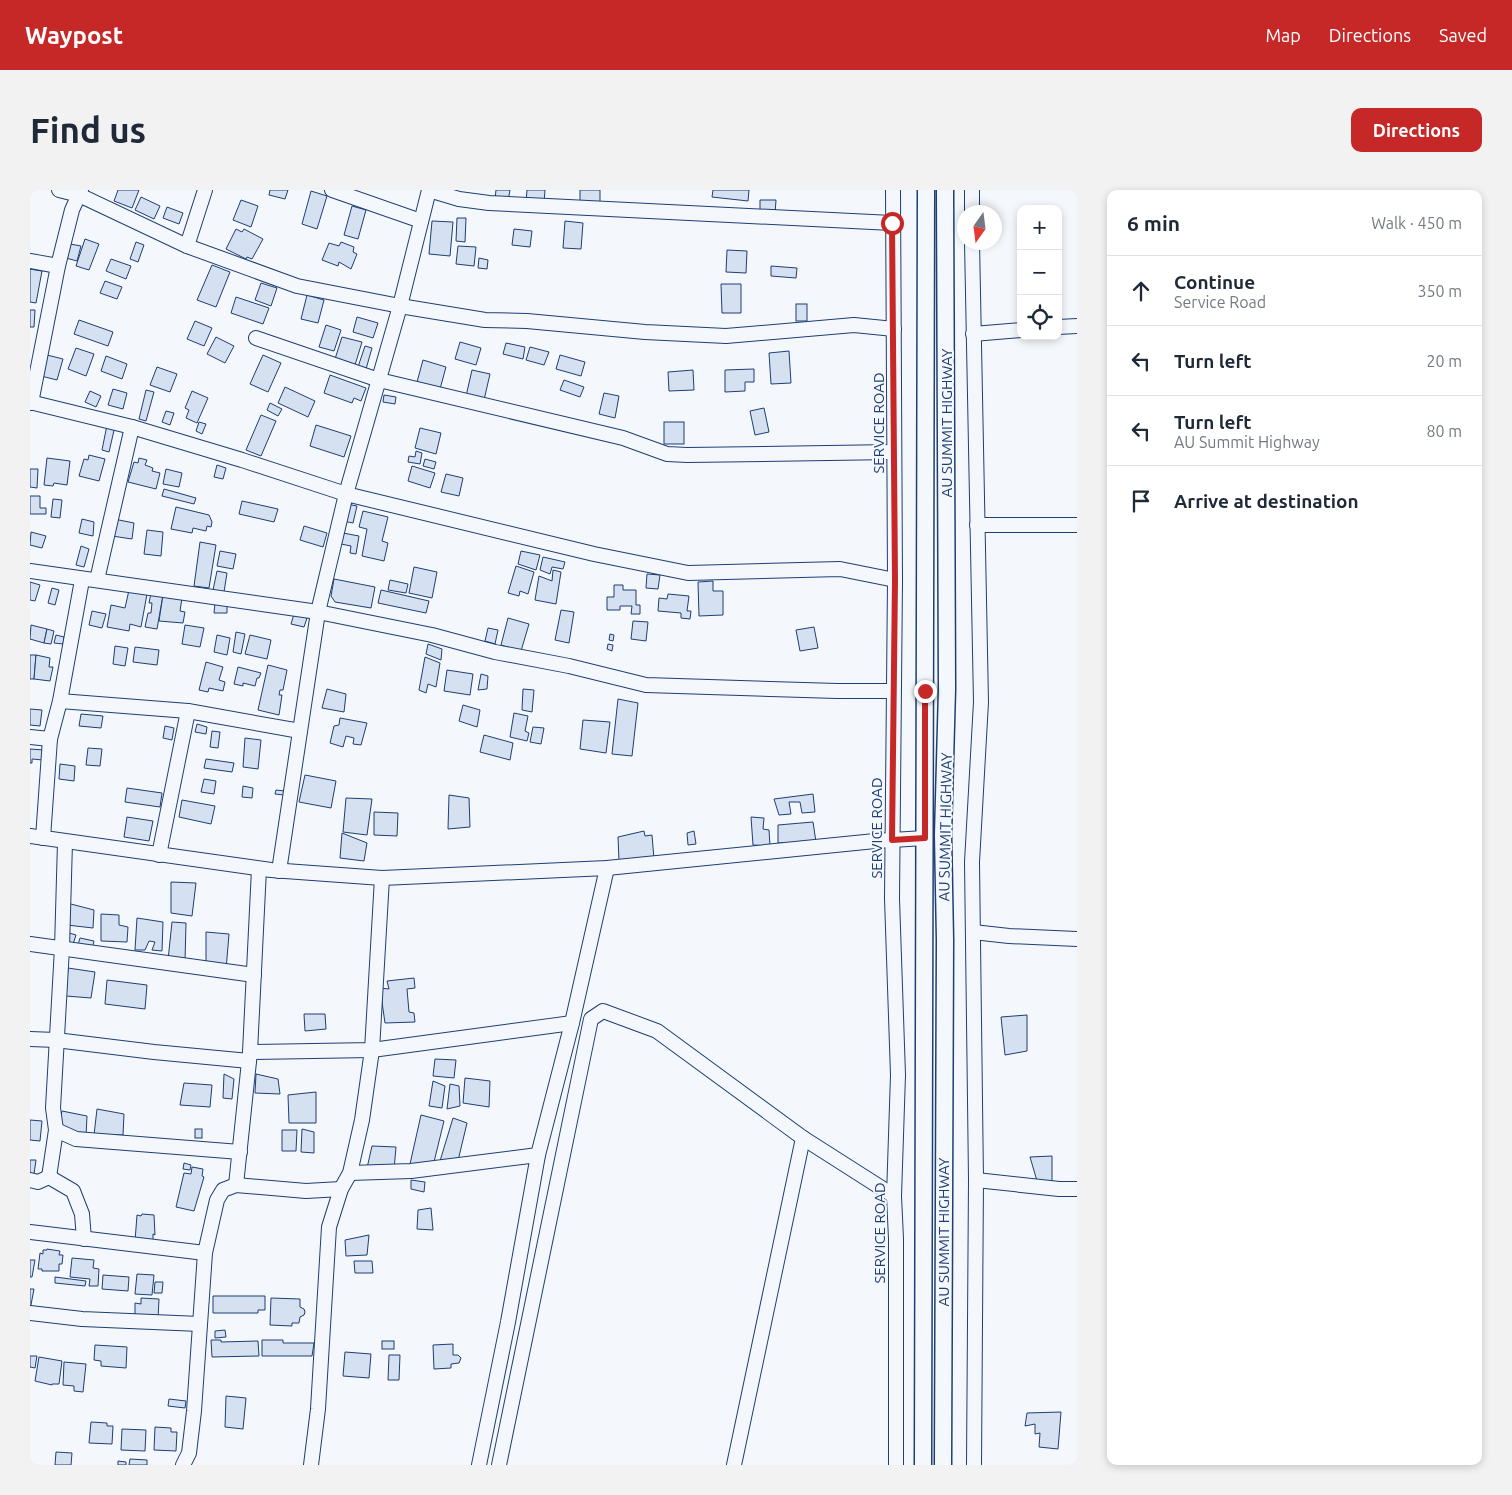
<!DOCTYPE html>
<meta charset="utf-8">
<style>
body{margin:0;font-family:Ubuntu,sans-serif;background:#f2f2f3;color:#1f2937}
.controls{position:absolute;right:15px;top:15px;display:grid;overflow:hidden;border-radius:10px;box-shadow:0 2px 8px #0003}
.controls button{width:45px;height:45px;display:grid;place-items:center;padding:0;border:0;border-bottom:1px solid #e0e1e3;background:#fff;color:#1f2937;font:25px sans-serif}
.compass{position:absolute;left:927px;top:15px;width:45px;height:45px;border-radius:50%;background:#fff;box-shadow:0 2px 8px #0003;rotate:194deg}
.stop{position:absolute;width:15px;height:15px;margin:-11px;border:4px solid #c62828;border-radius:50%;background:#fff}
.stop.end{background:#c62828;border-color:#fff;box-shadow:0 1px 5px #0008}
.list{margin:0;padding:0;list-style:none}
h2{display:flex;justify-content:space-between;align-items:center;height:65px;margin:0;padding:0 20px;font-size:21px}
h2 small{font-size:16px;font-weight:400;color:#747a83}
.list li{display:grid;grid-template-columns:32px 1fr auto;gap:15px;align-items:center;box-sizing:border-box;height:70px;padding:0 20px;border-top:1px solid #e0e1e3}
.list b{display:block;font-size:19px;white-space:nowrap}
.list p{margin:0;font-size:16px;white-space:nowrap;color:#747a83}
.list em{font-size:16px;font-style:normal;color:#747a83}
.icon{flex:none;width:28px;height:28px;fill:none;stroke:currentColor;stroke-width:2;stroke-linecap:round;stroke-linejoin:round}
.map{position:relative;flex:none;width:1047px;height:1275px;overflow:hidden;border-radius:10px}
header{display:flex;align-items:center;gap:30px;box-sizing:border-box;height:70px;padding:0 25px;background:#c62828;color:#fff}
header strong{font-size:24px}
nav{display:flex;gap:28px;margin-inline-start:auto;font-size:18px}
.intro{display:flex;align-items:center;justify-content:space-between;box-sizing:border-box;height:120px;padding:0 30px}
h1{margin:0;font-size:35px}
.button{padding:12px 22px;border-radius:10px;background:#c62828;color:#fff;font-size:18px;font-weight:700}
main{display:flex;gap:30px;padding:0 30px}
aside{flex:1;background:#fff;border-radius:10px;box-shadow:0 2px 8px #0003}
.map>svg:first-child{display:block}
.building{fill:#d5e0f0;stroke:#1d3f73}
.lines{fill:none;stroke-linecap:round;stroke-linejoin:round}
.minor-casing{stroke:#1d3f73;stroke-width:16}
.major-casing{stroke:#1d3f73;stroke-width:19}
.minor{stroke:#f4f7fb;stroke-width:14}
.major{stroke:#f4f7fb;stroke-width:16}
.route{stroke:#c62828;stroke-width:6}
.labels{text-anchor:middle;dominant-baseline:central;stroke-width:4;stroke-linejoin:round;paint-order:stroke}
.street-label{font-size:15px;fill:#1d3f73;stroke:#f4f7fb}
</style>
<header>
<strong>Waypost</strong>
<nav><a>Map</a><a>Directions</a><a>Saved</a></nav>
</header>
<div class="intro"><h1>Find us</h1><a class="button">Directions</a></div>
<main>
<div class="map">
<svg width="1047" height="1275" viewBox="0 0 1047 1275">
<rect width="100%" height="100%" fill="#f4f7fb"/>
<g class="building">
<path d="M88,0H109L102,18L84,11Z"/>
<path d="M240,0H258L255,9L239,5Z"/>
<path d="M466,0H480L478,11L465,9Z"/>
<path d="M497,0H515L514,13L496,12Z"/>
<path d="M550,0H570V16L550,15Z"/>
<path d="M683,0H719L718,11L682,7Z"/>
<path d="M281,1L297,6L287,39L272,34Z"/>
<path d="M111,7L130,16L124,29L105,20Z"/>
<path d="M211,10L228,16L221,37L203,30Z"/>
<path d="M730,10H746L745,24L730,23Z"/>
<path d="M322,16L336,20L328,49L314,45Z"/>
<path d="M137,17L153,23L149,34L133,28Z"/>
<path d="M427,28H436L435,52L426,51Z"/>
<path d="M402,31L423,32L420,66L399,64Z"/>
<path d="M535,31L553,33L551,59L533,58Z"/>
<path d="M206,39L212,42L214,39L233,49L222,69L217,67L216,69L196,59Z"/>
<path d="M484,39L502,41L500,57L482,55Z"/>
<path d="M55,49L69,54L59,80L46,76Z"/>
<path d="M106,52L114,55L108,72L100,69Z"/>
<path d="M311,52L324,57L323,62L327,64L321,79L309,72L308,76L292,70L299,53L309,56Z"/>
<path d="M40,54L51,56L47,71L36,68Z"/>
<path d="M428,56L446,57L444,76L426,74Z"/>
<path d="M697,60L717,61L716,83L696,82Z"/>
<path d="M449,68L458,70L457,79L448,78Z"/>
<path d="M81,69L101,76L96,89L76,81Z"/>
<path d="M182,75L200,82L186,117L167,110Z"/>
<path d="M741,76L767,78L766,88L741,86Z"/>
<path d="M0,79L12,81L6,113L0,112Z"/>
<path d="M75,91L92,97L87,109L70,103Z"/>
<path d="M231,93L247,98L241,116L225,110Z"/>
<path d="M691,94H711V123H692Z"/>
<path d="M277,105L294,110L288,133L271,129Z"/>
<path d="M206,107L239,118L233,134L201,123Z"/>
<rect x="766" y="114" width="11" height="17"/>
<path d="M0,120H5L4,137H0Z"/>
<path d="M327,127L348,133L343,148L323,142Z"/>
<path d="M49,130L83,142L78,156L44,144Z"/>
<path d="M165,131L182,138L174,156L157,149Z"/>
<path d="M296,135L311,140L304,161L289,157Z"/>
<path d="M186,147L204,156L195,173L177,164Z"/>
<path d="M312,147L332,152L325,175L305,169Z"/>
<path d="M430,152L451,158L446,175L425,169Z"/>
<path d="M476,153L495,157L493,169L473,164Z"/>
<path d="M335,156L342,158L336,179L328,177Z"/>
<path d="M500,157L519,162L514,175L496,170Z"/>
<path d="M46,158L64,164L56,186L38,179Z"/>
<path d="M759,161L761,193L741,194L739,163Z"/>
<path d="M17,165L33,169L27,190L11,186Z"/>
<path d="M233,165L251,173L238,202L220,194Z"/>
<path d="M530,165L555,172L551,186L526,179Z"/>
<path d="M76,166L97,174L92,189L71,181Z"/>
<path d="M393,170L416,177L410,199L387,192Z"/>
<path d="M127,177L147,184L140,202L120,195Z"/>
<path d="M724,179V192H715V201L695,202V180Z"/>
<path d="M442,180L460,184L454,210L436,206Z"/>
<path d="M663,180L664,200L639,201L638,182Z"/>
<path d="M300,185L336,198L331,211L324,208L322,213L294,203Z"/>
<path d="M534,190L554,197L550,207L530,200Z"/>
<path d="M255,197L285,211L278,227L248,213Z"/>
<path d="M83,199L97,203L93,219L78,215Z"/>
<path d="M116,200L124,202L116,231L109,229Z"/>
<path d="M60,201L71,206L66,217L55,212Z"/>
<path d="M162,201L178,208L167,233L156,228L159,220L155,218Z"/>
<path d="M574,203L589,206L585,228L569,224Z"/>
<path d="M354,205L366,207L365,214L353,212Z"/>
<path d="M240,213L252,219L248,226L237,220Z"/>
<path d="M734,218L739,242L725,245L720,221Z"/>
<path d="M136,221L144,223L140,235L132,232Z"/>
<path d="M231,225L246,231L231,266L216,260Z"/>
<path d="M169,232L176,234L172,244L166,241Z"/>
<rect x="634" y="232" width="20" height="22"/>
<path d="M77,235L85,236L79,262L72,260Z"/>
<path d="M286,235L321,246L314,267L280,256Z"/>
<path d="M390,238L411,243L406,264L385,258Z"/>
<path d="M386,261L392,263L390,274L378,272L379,266L385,267Z"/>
<path d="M59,265L75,269L69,291L49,286L54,269L58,270Z"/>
<path d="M17,268L40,271L37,295L24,293L23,296L14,295Z"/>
<path d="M109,268L117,270L115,275L123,278L122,281L130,283L126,299L98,292L104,272L108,273Z"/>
<path d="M395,269L406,272L404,279L393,276Z"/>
<path d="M187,275L196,278L193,289L184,287Z"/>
<path d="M382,276L405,283L400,298L378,291Z"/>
<path d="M0,279H8L7,298L0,297Z"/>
<path d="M136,279L152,283L149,297L133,294Z"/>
<path d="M416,284L433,288L429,306L411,302Z"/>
<path d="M134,299L166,308L164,314L132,306Z"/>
<path d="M0,306H10V318H16V324H0Z"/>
<path d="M23,309L32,310L30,328L21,327Z"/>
<path d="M212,311L248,319L244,332L209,324Z"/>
<path d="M317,314L327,316L323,333L313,331Z"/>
<path d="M146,317L179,325L182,332L181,337L177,336L176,341L163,338L162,343L141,339Z"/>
<path d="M333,321L358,327L352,351L358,353L354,371L332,366L337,339L329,337Z"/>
<path d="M52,329L64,332L63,346L49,343Z"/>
<path d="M84,329L104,333L102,349L82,346Z"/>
<path d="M274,336L297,343L293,357L270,350Z"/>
<path d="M117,340L133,342L131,366L114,364Z"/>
<path d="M1,342L16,346L12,358L0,355Z"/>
<path d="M313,343L329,346L326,364L320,363L321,356L311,354Z"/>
<path d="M170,352L186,355L179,398L164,396Z"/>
<path d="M51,356L59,359L54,377L46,375Z"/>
<path d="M190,361L206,364L203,379L187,376Z"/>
<path d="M491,361L510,365L506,380L488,374Z"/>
<path d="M513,367L535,372L533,379L522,377L520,384L510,380Z"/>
<path d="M486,376L504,382L498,404L490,401L489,406L478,403Z"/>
<path d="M384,377L407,382L402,408L379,403Z"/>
<path d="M523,380L531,382L526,414L505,410L509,386L522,391Z"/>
<path d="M187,381L197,383L194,402L183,400Z"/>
<path d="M617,384L630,385L628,399L616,398Z"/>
<path d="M304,389L345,397L341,418L305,412L301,406Z"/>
<path d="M360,390L378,394L376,403L358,400Z"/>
<path d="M683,391V401H693V425L669,426L668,392Z"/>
<path d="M0,392L10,395L5,411L0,410Z"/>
<path d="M584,395H593V400H606V415H610V424H601L602,416H590V420H577V407H584Z"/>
<path d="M22,398L29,400L25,415L18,413Z"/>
<path d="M99,400L117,404L111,437L100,434L99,441L77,437L81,415L95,418Z"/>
<path d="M351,400L399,411L396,423L348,413Z"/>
<path d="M121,403L133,405L127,439L115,437L118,423H121L122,413H119Z"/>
<path d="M638,404L659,406L657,421H661L660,429L651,428V423L628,421L629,408L637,409Z"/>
<path d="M133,405L152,408L150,421L155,422L153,433L129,431Z"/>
<path d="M185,413L197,414V423H184Z"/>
<path d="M531,420L544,422L539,453L525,450Z"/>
<path d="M62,421L76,424L72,438L59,435Z"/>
<path d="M264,424L277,428L274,437L261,434Z"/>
<path d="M478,428L499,434L491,461L471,455Z"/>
<path d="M603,431L618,432L616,451L601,449Z"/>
<path d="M1,435L17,439L14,453L0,449Z"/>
<path d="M155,435L174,438L170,457L152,454Z"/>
<path d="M784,437L788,458L770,461L766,440Z"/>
<path d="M458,438L468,440L465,454L455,451Z"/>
<path d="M17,439L24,441L21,454L14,453Z"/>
<path d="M206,442L215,444L211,464L203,462Z"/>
<path d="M580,444L584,445L583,451L579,450Z"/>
<path d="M26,445L34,447L33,454L24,453Z"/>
<path d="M187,445L200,448L197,465L184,462Z"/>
<path d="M220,445L241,450L237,469L215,464Z"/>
<path d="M398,454L412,459L411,470L396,464Z"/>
<path d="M578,454L583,455L582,461L577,459Z"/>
<path d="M85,456L98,458L95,476L83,474Z"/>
<path d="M105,457L129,460L127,475L103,472Z"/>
<path d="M0,465H6L4,489H0Z"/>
<path d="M6,465L20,468L19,477H23L20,491L4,489Z"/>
<path d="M395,467L410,473L406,497L398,494L396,503L389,500Z"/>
<path d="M176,472L193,477L189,490L195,492L193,501L179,498L178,502L169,500Z"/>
<path d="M238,475L257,480L253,500H250L249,505H252L249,525L228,520Z"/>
<path d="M208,477L231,483L229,488H227L225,496L213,493V496L204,494Z"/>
<path d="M417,480L443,484L440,505L414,501Z"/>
<path d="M451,484L458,486L457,499L448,500Z"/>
<path d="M297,499L316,504L314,522L292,518Z"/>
<path d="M493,499L504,500L502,522L492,520Z"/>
<path d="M588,509L608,513L602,566L582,564Z"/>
<path d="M433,515L450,520L447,537L429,531Z"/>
<path d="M0,519L12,520L10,536L0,535Z"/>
<path d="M484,523L498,526L495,541L499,543L497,551L480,547Z"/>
<path d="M51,524L73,526L71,538L49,536Z"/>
<path d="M310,528L337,533L331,555L323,554L324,548L316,546L313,557L300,553L304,536L309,535Z"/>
<path d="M553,530L580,532L576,563L550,559Z"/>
<path d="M167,534L177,537L176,544L165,542Z"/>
<path d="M135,536L144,538L142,550L133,548Z"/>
<path d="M503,537L514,538L511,554L500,552Z"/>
<path d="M182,541L190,542L188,558L180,557Z"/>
<path d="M454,545L483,553L480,570L450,562Z"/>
<path d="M215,548L231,550L228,579L213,577Z"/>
<path d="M58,558L72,559L70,576L56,575Z"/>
<path d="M0,559L14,560L13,570L2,569V573H0Z"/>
<path d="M176,569L204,573L202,582L174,578Z"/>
<path d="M30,574L45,576L44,591L29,589Z"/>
<path d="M275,585L306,591L301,618L269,612Z"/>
<path d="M174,589L186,591L184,604L171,602Z"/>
<path d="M213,596L223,598L222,608L212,607Z"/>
<path d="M97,598L132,603L130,617L95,612Z"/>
<path d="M246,600L255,601L254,605L245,604Z"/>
<path d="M783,604L785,622L772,623L770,612H759L761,624L749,625L744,609Z"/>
<path d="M419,605L439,608L440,637L418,639Z"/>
<path d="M316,608L342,609L337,645L313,642Z"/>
<path d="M152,610L185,616L181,634L149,627Z"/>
<path d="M344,622L368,623L367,646L344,645Z"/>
<path d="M97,627L123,631L119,651L94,647Z"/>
<path d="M721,627L734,628L733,639L739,640L740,656L723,655Z"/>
<path d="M783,632L786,652L748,653V635Z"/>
<path d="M614,641L615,646L622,645L624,669L589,671L588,647Z"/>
<path d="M664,641L666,654L658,655L657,643Z"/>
<path d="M312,643L337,653L334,671L310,668Z"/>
<path d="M141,692L166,693L162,726L141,723Z"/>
<path d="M37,713L64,720L63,738L37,735Z"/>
<path d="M71,724L89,725V735L98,737L97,752L71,751Z"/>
<path d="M107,728L133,732L132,761L122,760L125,752L119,751L115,760H105Z"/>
<path d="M142,732L156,733L155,771L138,770Z"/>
<path d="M36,742L46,745L43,754L36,753Z"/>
<path d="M176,742L199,744L196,780L176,776Z"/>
<path d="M50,748L64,751L62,760L47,758Z"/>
<path d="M38,778L65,782L61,808L36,806Z"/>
<path d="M384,788L385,798L377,799L379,822L384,823L385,832L355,833L350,798L359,799L357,791Z"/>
<path d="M77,790L117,795L115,819L75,814Z"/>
<path d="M274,824H295L296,839L275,841Z"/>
<path d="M997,825V861L975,865L971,827Z"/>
<path d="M405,869L426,870L424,888L403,886Z"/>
<path d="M194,884L204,889L202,909L193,908Z"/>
<path d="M226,884L248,889L250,904L225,903Z"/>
<path d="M435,888L460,891L459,917L433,913Z"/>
<path d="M403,891L415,896L412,918L399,916Z"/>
<path d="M154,893L182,895L180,917L150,915Z"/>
<path d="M420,894L429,896L430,916L417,919Z"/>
<path d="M286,902V933H259L258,905Z"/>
<path d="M67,919L94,924L93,945H64Z"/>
<path d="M32,921L57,926L56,946L28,940Z"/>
<path d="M391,925L414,931L403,976L380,974Z"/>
<path d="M423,928L437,933L427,975L410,971Z"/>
<path d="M0,930L12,931L10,951L0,950Z"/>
<rect x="165" y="939" width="7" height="9"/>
<path d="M272,939L284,942V963L271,962Z"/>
<path d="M252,940H267L266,961H252Z"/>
<path d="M342,956L366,957L364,980L337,978Z"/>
<path d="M1022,966V992L1007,991L1000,967Z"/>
<path d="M0,970H6L4,984H0Z"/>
<path d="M154,973L161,975L160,980L153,979Z"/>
<path d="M162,977L173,979L172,986L174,987L164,1021L146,1017L154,983L161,984Z"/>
<path d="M381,990L395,992L394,1002L381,999Z"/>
<path d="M401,1018L403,1040L387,1039L388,1020Z"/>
<path d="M112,1024L124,1025L125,1045L123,1044V1052L105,1051L107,1025L111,1026Z"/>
<path d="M339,1045L337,1065L316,1066L315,1050Z"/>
<path d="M17,1059L30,1061L29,1065H33L32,1074H29V1081H12V1079H8L10,1063L13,1064V1060H17Z"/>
<path d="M42,1068L64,1070L63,1078L69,1079L68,1096H59L60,1089L40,1087Z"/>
<path d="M0,1070H5L2,1087H0Z"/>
<path d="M324,1071H342L343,1083H325Z"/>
<path d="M107,1084L124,1085L122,1105L105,1104Z"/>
<path d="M73,1085L99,1087L98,1101L72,1099Z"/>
<path d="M25,1087L56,1091L55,1096L25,1093Z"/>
<path d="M125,1092H133L132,1103H124Z"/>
<path d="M0,1099H4L0,1120Z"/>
<path d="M183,1106H235V1120H228V1123H183Z"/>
<path d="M111,1108L129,1109L128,1129L105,1128V1113L111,1114Z"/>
<path d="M241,1108L270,1109V1117L274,1119L275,1122L274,1125L270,1127L269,1133H262V1136L240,1135Z"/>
<path d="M195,1140L196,1147L185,1148V1141Z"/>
<path d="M181,1150H191V1152L228,1151L229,1166L182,1167Z"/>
<path d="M232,1150H253V1153H284L282,1166H232Z"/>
<rect x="352" y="1151" width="12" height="8"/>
<path d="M423,1154V1165H428L431,1168L429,1173L421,1174V1178L404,1179L403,1155Z"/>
<path d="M65,1155L97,1157L96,1178L71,1176V1171L64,1170Z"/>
<path d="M315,1162L341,1164L339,1188L313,1186Z"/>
<path d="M359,1165H370L369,1190H358Z"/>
<path d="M0,1166H7L5,1178L0,1177Z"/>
<path d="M9,1167L32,1171L29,1194H22V1195L5,1191Z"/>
<path d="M34,1172L56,1174L53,1202L44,1201V1196L33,1195Z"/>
<path d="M196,1206L216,1208L213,1239L195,1237Z"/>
<path d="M139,1209L156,1211L155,1218L138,1216Z"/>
<path d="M1031,1222L1028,1259L1009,1257L1010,1243L1005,1244V1234L995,1236L997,1223Z"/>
<path d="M61,1232L77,1233V1236H83L82,1254L59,1253Z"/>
<path d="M125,1237L141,1238V1242H147L146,1261L124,1260Z"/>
<path d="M92,1239L116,1240L115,1261L91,1260Z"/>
<path d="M26,1262L42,1263L41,1275H25Z"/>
<path d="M100,1269L117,1270V1275H99Z"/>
<path d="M88,1271L96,1272V1275H88Z"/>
</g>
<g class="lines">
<defs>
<g id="minor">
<path d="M29,0L49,5L157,56L267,96L370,116L455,130L497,131L615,142L696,146L824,135L864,139"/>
<path d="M302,0L391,31"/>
<path d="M399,0L429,9L459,13L862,33"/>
<path d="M863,0L865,390L862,709L868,885L864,1006L866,1049V1275"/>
<path d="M942,22V0"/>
<path d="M942,52L951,512L942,672L946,990L944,1275"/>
<path d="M157,56L175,0"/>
<path d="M0,71L28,76"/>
<path d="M1028,137L1047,136"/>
<path d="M943,144L991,140"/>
<path d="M226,148L349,190L593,248L637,264L657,265L864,262"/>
<path d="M0,212L102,237L212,270L316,304L564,364L658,383L810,379L865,390"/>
<path d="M1,213L28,76L42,20L51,0"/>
<path d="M947,335H1047"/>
<path d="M0,381L288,422L402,445L465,462L539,476L616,495L807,501H863"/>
<path d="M67,390L102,237"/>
<path d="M30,511L158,521L270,541"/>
<path d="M0,547L20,549"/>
<path d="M0,646L241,680L352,688L577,678L845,651L895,648"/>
<path d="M13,648L20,549L30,511L52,390"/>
<path d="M129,665L158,521"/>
<path d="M249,681L288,422L316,304L370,116L399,0"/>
<path d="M943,742L979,746L1047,749"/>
<path d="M0,754L224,785"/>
<path d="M0,849L26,850L124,862L219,871"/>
<path d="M220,862L342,860L542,833"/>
<path d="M26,940L46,949L210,962"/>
<path d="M773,948L864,1006"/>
<path d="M320,983L381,981L508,965"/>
<path d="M19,987L26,940L23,918L32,758L35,652"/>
<path d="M19,987L43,1001L52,1024L54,1049"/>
<path d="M0,990L8,992L19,987"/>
<path d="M946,990L1029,999H1047"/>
<path d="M206,995L220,862L229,679"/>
<path d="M0,1042L175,1063"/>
<path d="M0,1123L52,1129L170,1134"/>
<path d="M153,1275L159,1263L164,1221L175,1063L187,1010L193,1000L206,995L276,1001L311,999"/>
<path d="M281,1275L288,1219L299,1037L311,999L320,983L332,930L342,860L352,688"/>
<path d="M449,1275L478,1132L508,965L542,833L577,678"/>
<path d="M469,1275L561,829L573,821L627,841L773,948L704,1275"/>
</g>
<g id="major">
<path d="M893,1275L896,0"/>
<path d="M913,1275L915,750L913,645L917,499L915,0"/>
</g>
</defs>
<use href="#minor" class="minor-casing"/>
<use href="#major" class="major-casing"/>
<use href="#minor" class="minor"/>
<use href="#major" class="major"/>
</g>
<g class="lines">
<path class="route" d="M862,33L865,390L862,650L895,648V501"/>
</g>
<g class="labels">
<g class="street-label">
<text transform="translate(848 233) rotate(-90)">SERVICE ROAD</text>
<text transform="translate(916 233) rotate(-90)">AU SUMMIT HIGHWAY</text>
<text transform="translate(915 637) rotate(-89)">AU SUMMIT HIGHWAY</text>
<text transform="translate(846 638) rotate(-90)">SERVICE ROAD</text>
<text transform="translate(913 1042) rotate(-90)">AU SUMMIT HIGHWAY</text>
<text transform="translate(849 1043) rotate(-90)">SERVICE ROAD</text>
</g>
</g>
</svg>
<div class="controls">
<button>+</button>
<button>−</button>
<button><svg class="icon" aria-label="locate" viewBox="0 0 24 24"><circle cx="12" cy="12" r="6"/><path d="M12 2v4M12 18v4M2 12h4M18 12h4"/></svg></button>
</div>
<svg class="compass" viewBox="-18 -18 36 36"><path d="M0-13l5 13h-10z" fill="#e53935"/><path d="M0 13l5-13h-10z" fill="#747a83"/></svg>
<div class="stop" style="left:862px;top:33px"></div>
<div class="stop end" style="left:895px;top:501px"></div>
</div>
<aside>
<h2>6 min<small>Walk · 450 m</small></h2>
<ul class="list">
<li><svg class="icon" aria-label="ahead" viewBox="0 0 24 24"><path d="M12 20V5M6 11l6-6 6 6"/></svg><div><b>Continue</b><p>Service Road</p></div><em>350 m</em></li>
<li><svg class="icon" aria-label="left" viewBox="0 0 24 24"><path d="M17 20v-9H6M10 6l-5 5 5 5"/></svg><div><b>Turn left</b></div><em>20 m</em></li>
<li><svg class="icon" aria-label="left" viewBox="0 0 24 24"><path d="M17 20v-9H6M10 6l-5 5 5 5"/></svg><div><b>Turn left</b><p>AU Summit Highway</p></div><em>80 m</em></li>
<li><svg class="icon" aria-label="arrive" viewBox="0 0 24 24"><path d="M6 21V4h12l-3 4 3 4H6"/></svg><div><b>Arrive at destination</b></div></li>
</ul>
</aside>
</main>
